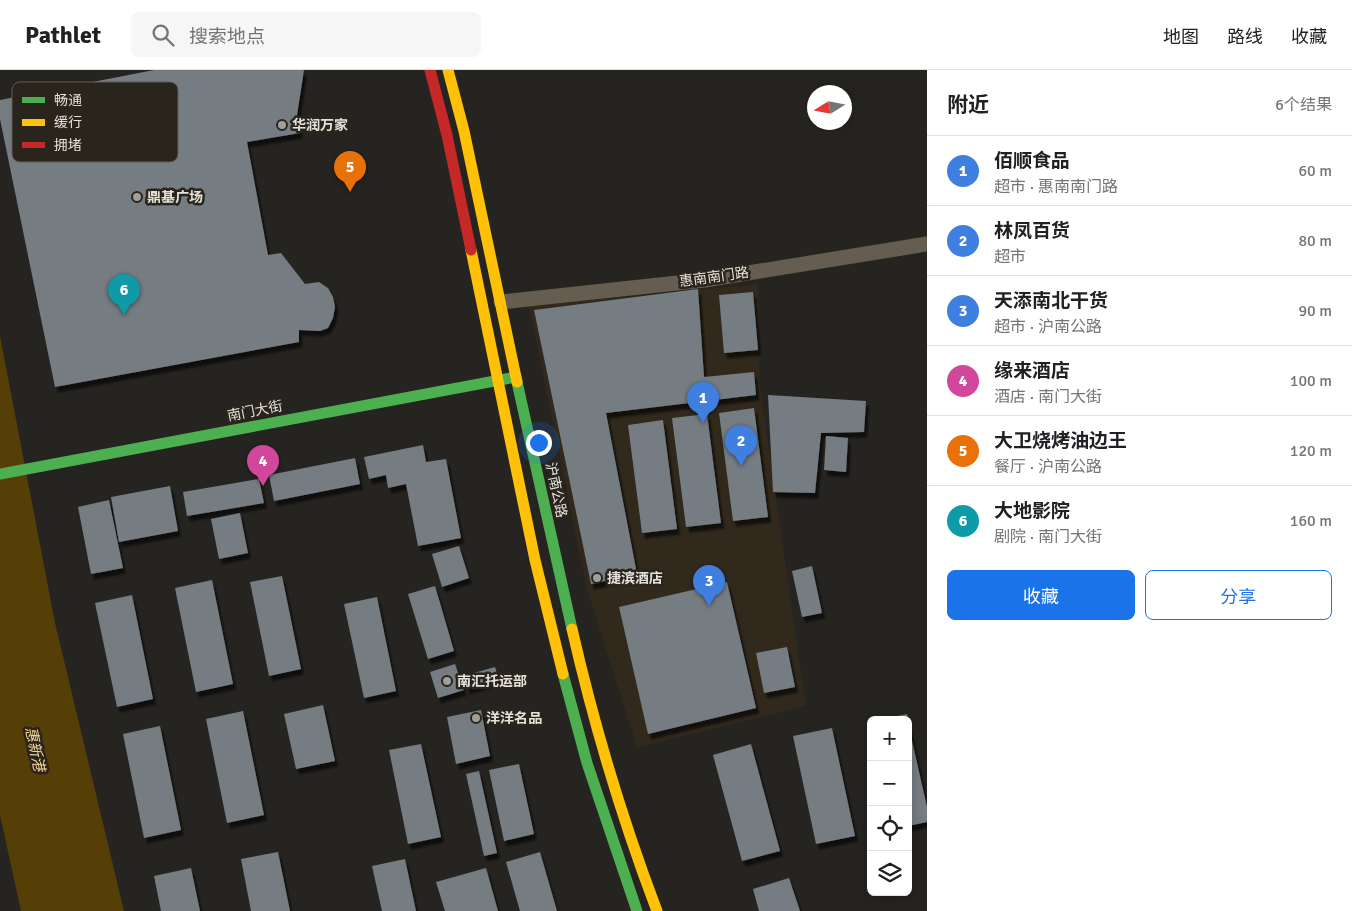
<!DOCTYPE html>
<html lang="zh">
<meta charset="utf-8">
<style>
body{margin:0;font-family:Signika,"Noto Sans SC",sans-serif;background:#f6f6f6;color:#202124}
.controls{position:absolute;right:15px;bottom:15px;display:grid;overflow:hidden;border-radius:8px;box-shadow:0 2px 12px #0003}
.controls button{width:45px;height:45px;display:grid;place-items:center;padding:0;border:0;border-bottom:1px solid #e0e0e0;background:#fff;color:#202124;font:25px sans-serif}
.compass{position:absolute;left:807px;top:15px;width:45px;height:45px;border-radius:50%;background:#fff;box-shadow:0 2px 12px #0003;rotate:259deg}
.you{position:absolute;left:538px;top:372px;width:18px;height:18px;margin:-12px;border:4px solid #fff;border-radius:50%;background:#1a73e8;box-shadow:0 0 0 8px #1a73e833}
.badge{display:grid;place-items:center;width:32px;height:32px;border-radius:50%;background:#1a73e8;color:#fff;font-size:16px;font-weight:700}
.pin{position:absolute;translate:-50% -41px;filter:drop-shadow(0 1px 2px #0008)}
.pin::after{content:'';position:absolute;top:26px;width:18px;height:15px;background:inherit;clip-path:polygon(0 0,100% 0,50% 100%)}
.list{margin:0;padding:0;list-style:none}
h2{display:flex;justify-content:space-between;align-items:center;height:65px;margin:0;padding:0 20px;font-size:21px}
h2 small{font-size:16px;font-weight:400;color:#757577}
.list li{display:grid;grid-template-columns:32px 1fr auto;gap:15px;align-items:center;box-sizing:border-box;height:70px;padding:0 20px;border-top:1px solid #e0e0e0}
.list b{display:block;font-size:19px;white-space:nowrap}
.list p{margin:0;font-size:16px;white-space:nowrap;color:#757577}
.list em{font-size:16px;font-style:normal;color:#757577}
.actions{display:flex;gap:10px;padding:15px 20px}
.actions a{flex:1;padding:11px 0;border:1px solid #1a73e8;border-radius:8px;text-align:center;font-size:18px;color:#1a73e8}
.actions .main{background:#1a73e8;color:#fff}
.icon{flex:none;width:28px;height:28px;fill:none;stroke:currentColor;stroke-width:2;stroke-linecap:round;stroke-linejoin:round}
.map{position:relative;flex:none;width:927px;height:841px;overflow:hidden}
header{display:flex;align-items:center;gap:30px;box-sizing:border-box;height:70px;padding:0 25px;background:#fff;border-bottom:1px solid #e0e0e0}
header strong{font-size:24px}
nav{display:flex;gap:28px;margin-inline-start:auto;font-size:18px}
.search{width:350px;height:45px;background:#f6f6f6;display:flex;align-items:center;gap:12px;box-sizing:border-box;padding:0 18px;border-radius:8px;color:#757577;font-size:19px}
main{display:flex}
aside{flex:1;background:#fff}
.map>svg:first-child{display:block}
.built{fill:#30291c}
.water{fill:#563e07}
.building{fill:#747b82;filter:url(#shadow)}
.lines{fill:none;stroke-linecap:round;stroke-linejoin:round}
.street{stroke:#645d50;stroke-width:15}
.fast{stroke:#4caf50;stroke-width:11}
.slow{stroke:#ffc107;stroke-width:11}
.jam{stroke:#c62828;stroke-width:11}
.poi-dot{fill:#a29f9a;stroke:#2a251c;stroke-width:2}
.labels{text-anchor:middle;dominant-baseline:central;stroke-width:5;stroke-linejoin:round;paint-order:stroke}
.poi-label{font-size:14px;font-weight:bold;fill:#e4e1db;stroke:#2a251c;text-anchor:start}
.street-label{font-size:14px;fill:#e4e1db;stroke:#2a251c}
.water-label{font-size:15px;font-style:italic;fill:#f8d698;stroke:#2a251c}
.key{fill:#2a251c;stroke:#625d55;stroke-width:1}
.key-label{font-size:14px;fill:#e4e1db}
</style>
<header>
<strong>Pathlet</strong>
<div class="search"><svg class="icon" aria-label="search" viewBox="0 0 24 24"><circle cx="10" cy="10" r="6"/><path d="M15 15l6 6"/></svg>搜索地点</div>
<nav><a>地图</a><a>路线</a><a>收藏</a></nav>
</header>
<main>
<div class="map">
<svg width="927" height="841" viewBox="0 0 927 841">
<defs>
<filter id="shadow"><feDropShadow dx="3" dy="5.5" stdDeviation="1" flood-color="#0009"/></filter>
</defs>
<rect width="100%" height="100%" fill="#262420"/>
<path class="built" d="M758,214L760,317L806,636L637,677L587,520L529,236Z"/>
<path class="water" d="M0,266L55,553L124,841H21L0,745Z"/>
<g class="building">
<path d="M154,0H304L297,45L300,63L247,72L268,185L281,183L305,214L319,212L328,218L333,227L335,237L333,248L328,258L320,261L299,260V272L55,317L0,49V30Z"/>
<path d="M698,219L704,307L754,302L756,325L606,343L637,504L591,514L534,240Z"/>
<path d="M753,222L758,280L724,283L719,225Z"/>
<path d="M768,325L866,331L864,362L821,363L815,423L773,422Z"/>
<path d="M754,338L768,447L733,451L719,343Z"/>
<path d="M707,344L721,453L686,457L672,348Z"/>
<path d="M663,350L677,459L642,463L628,355Z"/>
<path d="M826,366L848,368L846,402L824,400Z"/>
<path d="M423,375L426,392L446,389L461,468L418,476L406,414L388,418L386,405L369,409L364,387Z"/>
<path d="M355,388L360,414L274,431L269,405Z"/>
<path d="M259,409L264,433L187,446L183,422Z"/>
<path d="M170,416L178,461L119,472L111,427Z"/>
<path d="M109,430L123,498L91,504L78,437Z"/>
<path d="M240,443L248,483L219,489L211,449Z"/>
<path d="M459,476L469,508L442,517L432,484Z"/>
<path d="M812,496L822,543L802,547L792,501Z"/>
<path d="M282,506L301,599L269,606L250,512Z"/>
<path d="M212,510L233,614L196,622L175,518Z"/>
<path d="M727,512L756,638L648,664L619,537Z"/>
<path d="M435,516L454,581L428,589L408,524Z"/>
<path d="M132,525L153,629L117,637L95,533Z"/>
<path d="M377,527L396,621L364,628L344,534Z"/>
<path d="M787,577L795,617L764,623L756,583Z"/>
<path d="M455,594L464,620L438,628L430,602Z"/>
<path d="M495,597L499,610L467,619L463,606Z"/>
<path d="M323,635L335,691L296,699L284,644Z"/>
<path d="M481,640L490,686L456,694L447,647Z"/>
<path d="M243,641L264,745L227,753L206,649Z"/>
<path d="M907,644L908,650H882V649Z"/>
<path d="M908,653L927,737V752L908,756Z"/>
<path d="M160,656L181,760L144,768L123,664Z"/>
<path d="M832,658L855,766L816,774L793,666Z"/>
<path d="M421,674L441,767L408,774L389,680Z"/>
<path d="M751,674L780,781L742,791L713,685Z"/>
<path d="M519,694L534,764L504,771L489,700Z"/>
<path d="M479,701L497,783L484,786L466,704Z"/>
<path d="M278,782L290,841H251L241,789Z"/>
<path d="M540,782L557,841H520L506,792Z"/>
<path d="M405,789L416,841H382L372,796Z"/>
<path d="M191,798L200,841H161L154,806Z"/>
<path d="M486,798L498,841H445L436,812Z"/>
<path d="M789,808L800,841H759L753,819Z"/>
</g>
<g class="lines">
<path class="street" d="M501,232L705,210L927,174"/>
<g class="fast">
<path d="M517,312L572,559"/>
<path d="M0,404L516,307"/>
<path d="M563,604L587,693L637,841"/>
</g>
<g class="slow">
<path d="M448,0L464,61L517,312"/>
<path d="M471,180L535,490L563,604"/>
<path d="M572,559C594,655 622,749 657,841"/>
</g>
<path class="jam" d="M430,0L447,65L471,180"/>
</g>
<g class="poi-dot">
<circle cx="282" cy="55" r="5"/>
<circle cx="137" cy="127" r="5"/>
<circle cx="597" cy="508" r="5"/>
<circle cx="447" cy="611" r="5"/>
<circle cx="476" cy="648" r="5"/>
</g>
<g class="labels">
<g class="poi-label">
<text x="292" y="55">华润万家</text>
<text x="147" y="127">鼎基广场</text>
<text x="607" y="508">捷滨酒店</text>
<text x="457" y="611">南汇托运部</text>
<text x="486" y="648">洋洋名品</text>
</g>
<g class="street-label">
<text transform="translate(714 207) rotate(-8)">惠南南门路</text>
<text transform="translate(255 341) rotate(-11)">南门大街</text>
<text transform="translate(556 420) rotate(78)">沪南公路</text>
</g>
<g class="water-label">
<text transform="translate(35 679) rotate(78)">惠新港</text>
</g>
</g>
<rect x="12" y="12" width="166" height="80" rx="8" class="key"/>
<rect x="22" y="27" width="23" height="6" fill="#4caf50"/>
<rect x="22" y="49" width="23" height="7" fill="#ffc107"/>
<rect x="22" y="72" width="23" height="6" fill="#c62828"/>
<g class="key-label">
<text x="54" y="35">畅通</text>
<text x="54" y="57">缓行</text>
<text x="54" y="80">拥堵</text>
</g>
</svg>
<div class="controls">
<button>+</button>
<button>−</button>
<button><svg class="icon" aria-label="locate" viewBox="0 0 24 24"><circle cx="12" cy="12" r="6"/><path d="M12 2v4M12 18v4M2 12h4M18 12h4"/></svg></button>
<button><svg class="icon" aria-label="layers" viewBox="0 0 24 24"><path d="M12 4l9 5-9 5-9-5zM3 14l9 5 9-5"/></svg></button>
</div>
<svg class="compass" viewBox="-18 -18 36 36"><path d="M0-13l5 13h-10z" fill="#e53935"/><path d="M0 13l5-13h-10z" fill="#757577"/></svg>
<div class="you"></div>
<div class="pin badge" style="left:703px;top:353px;background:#3f7fe0">1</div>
<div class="pin badge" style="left:741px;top:396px;background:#3f7fe0">2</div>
<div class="pin badge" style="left:709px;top:536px;background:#3f7fe0">3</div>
<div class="pin badge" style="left:263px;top:416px;background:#d1479c">4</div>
<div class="pin badge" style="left:350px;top:122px;background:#e8710a">5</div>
<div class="pin badge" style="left:124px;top:245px;background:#0f9aa8">6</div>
</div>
<aside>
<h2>附近<small>6个结果</small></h2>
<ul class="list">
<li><span class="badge" style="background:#3f7fe0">1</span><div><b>佰顺食品</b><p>超市 · 惠南南门路</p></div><em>60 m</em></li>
<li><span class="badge" style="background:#3f7fe0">2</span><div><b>林凤百货</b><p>超市</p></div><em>80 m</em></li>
<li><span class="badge" style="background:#3f7fe0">3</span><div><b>天添南北干货</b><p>超市 · 沪南公路</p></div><em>90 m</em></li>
<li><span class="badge" style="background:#d1479c">4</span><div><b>缘来酒店</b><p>酒店 · 南门大街</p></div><em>100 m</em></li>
<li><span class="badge" style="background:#e8710a">5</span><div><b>大卫烧烤油边王</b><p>餐厅 · 沪南公路</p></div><em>120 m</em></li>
<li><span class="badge" style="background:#0f9aa8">6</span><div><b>大地影院</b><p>剧院 · 南门大街</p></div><em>160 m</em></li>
</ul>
<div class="actions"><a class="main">收藏</a><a>分享</a></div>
</aside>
</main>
